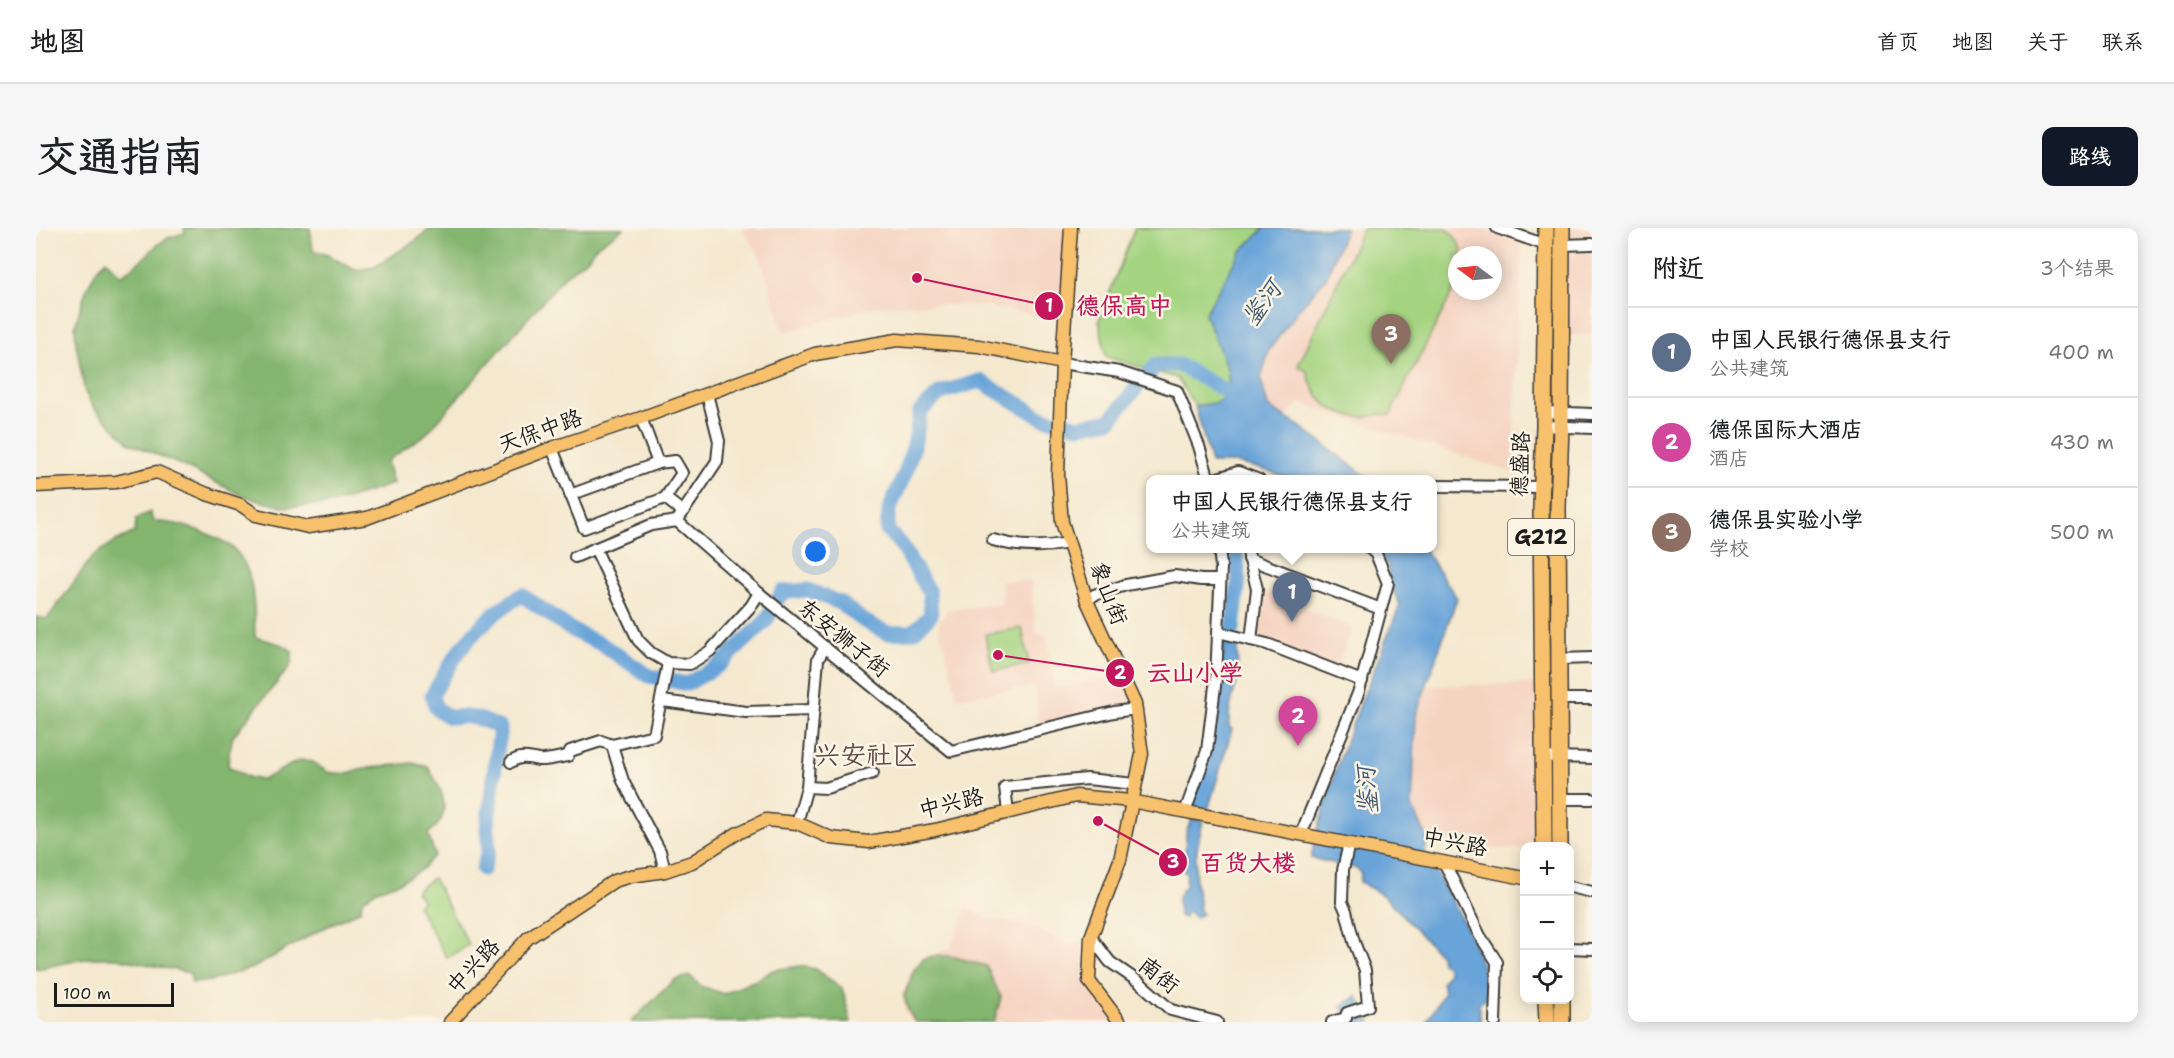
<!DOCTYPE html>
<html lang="zh">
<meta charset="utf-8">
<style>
body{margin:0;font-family:"Shantell Sans","LXGW WenKai TC",sans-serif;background:#f6f6f6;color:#202124}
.controls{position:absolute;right:18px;bottom:18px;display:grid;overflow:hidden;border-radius:12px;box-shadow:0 3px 15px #0003}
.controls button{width:54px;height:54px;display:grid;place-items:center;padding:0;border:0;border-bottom:2px solid #e0e0e0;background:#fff;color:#202124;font:30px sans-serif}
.compass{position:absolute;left:1412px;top:18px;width:54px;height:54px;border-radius:50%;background:#fff;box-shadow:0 3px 15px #0003;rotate:286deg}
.scale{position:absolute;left:18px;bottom:15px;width:120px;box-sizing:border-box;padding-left:6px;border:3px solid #1c1c1c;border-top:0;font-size:16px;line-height:21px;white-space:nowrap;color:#1c1c1c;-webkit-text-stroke:4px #fcf5e5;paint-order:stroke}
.you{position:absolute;left:780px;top:324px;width:21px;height:21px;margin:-15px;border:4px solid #fff;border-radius:50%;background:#1a73e8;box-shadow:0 0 0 9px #1a73e833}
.badge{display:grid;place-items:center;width:39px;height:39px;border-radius:50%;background:#111827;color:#fff;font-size:20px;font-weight:700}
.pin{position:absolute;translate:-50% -50px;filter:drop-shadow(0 2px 3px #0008)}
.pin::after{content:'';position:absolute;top:32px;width:21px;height:18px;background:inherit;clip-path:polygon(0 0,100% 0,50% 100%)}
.popup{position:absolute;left:1110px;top:247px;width:291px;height:78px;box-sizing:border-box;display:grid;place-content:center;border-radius:12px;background:#fff;filter:drop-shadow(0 2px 4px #0005);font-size:20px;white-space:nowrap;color:#757577}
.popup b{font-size:22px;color:#202124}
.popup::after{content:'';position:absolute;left:50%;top:100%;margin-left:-12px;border:12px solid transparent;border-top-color:#fff}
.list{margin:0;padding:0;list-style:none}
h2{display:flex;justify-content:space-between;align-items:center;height:78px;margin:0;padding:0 24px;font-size:26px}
h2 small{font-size:20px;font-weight:400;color:#757577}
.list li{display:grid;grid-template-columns:39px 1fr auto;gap:18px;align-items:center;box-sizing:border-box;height:90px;padding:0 24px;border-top:2px solid #e0e0e0}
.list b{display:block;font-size:22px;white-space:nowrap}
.list p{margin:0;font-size:20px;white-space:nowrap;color:#757577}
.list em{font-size:20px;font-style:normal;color:#757577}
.icon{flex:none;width:33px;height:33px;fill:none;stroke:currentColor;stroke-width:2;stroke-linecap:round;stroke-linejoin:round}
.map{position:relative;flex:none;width:1556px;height:794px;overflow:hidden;border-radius:12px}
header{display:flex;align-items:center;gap:36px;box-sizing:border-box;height:84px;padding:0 30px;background:#fff;border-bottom:2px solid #e0e0e0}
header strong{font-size:28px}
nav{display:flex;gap:33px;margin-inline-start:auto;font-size:21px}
.intro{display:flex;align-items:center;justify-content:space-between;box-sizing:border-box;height:144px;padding:0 36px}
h1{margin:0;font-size:42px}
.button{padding:15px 27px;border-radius:12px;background:#111827;color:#fff;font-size:21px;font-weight:700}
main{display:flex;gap:36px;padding:0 36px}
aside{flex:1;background:#fff;border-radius:12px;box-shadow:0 3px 15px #0003}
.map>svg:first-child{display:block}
.built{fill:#f5d3c1;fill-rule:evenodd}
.green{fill:#a5d481;stroke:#60784e;stroke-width:1.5}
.forest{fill:#84b66f;stroke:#506946;stroke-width:1.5}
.water{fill:#69a4d9;stroke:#42607a;stroke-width:1.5}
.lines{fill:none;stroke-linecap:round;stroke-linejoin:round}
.river{stroke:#69a4d9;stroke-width:15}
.minor-casing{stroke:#3c3b37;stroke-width:14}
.major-casing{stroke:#3c3b37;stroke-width:15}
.highway-casing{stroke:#3c3b37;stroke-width:18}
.minor{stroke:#fff;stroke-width:10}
.major{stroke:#f7c06c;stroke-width:12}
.highway{stroke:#f7c06c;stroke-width:15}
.labels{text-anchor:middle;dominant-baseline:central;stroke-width:5;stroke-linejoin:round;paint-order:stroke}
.shield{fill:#fcf5e5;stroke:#5f5d58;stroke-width:1.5}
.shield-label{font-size:21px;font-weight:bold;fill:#1c1c1c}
.street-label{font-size:22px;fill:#1c1c1c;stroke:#fcf5e5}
.water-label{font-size:24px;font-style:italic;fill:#3f5971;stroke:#fcf5e5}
.quarter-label{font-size:26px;fill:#614a49;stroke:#fcf5e5}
.leader{fill:none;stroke:#c2185b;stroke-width:2}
.callout-dot{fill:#c2185b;stroke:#fcf5e5;stroke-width:2}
.mark-label{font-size:18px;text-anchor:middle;font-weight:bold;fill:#fff}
.callout-label{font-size:24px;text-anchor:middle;font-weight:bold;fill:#c2185b;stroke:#fcf5e5;stroke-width:5;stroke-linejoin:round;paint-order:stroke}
</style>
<header>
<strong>地图</strong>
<nav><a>首页</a><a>地图</a><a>关于</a><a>联系</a></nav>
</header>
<div class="intro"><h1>交通指南</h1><a class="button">路线</a></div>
<main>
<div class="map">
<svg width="1556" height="794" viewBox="0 0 1556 794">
<rect width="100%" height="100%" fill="#fcf5e5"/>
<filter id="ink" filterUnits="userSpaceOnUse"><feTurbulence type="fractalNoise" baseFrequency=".0167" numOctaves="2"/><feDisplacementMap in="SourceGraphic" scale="12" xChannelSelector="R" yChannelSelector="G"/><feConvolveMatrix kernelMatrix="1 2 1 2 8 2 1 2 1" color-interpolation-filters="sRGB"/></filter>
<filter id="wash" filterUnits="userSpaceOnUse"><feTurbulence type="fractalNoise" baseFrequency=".008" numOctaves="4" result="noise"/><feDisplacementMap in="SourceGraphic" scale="24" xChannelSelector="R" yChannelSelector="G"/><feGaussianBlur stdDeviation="1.35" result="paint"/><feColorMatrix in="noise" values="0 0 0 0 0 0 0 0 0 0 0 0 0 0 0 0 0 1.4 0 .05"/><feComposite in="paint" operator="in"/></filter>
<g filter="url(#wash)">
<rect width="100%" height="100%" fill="#f4e8cf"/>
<g class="built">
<path d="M706,0H1035L1029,92L946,78L885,76L841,78L748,104L722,24Z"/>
<path d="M1310,0H1444L1486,16L1476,244L1263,175L1249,190L1232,179L1225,151L1233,122L1262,82L1290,50ZM1421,27H1457V63H1421Z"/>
<path d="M1526,0H1556V107H1525Z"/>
<path d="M966,353H995L1000,405L1010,407L1019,460L1086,448L1099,476L1003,499L998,458L922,470L902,396L911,382L965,376Z"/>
<path d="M1221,361L1316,399L1300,443L1215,412Z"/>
<path d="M1500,456L1501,608L1483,621H1456L1448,618L1391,609L1376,578L1380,487L1390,458Z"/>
<path d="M930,680L955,692L981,694L1034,716L1055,709L1053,753L1084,794H877L869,785L866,767L876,741L890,728L915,720Z"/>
</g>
<g class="green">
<path d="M1099,0H1229L1204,24L1169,86L1191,140L1194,164L1180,175L1159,178L1141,150L1070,129L1063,92Z"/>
<path d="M1327,0H1411C1419,8 1425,16 1427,27H1421V55L1354,187C1346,185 1344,186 1336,188C1302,193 1279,175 1271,143L1262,138Z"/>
<path d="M986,400L993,436L957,443L949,406Z"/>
<path d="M397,650L433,717L411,730L381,677L387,673L380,663Z"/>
</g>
<g class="forest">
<path d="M148,0H274L277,22L292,27L319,42L339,39L382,11L393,0H588L561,18L551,31L530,47L390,206L351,233L357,256L296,276L250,279L223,273L201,265L147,238L94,215L57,179L49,164L40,116L39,97L50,62L61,41L70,32L85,48L109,29L121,17L132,10L149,5Z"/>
<path d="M114,284L117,293C138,295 155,298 174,307C183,311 191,314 198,321C220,342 218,380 219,409L247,417L256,423V434L252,441L197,508L193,526L192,538L212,549L226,552L264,532L277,534L291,544L307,546L333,540L376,535L392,539C401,554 414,574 405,592C403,597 396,602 392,606L399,627L385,642L364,654L341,662L326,673L325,682L282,703L219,739L175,753L156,755L154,745L80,730H53L0,741V389L11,391L57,328L78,314L99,304L100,291Z"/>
<path d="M902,727L919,729L950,738L965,769L958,794H879L872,782L868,768L878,742L887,731Z"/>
<path d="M765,738L779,741L806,760L815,794H595L638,752L654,748L665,758L688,766L722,751L737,742Z"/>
</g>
<g class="water">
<path d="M1229,0H1310L1290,50L1262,82L1233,122L1225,151L1232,179L1265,199L1334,251H1256L1225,241L1200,235H1175L1159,178L1180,175L1194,164L1191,140L1169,86L1204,24Z"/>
<path d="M1339,321H1388L1421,370L1380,487L1376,578L1391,609L1389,624C1412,668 1448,719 1452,769L1443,776L1445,794H1391L1408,764L1406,754L1412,745L1411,738L1405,735L1404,727L1348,668L1324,654L1325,644L1319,640L1275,630C1294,543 1331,460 1364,377L1354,356L1352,337Z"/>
<path d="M1188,410L1201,413C1201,425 1203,446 1200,457C1196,471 1192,484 1193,499L1196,501L1172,582L1156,579L1179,493L1186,456Z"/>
<path d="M1156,590L1167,593C1160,620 1156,645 1163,673C1164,679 1162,681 1166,686L1159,690L1154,684L1150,685L1148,690L1143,688L1142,670L1146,661L1149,660L1151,655L1149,654L1151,646L1148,644L1150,605Z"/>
<path d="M1321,768L1335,794H1316L1305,779Z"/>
</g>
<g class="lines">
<g class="river">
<path d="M1113,146L1120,137H1143L1211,175"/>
<path d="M1031,195L1043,198L1074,192L1102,158"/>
<path d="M1197,401L1203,350L1199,320"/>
<path d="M447,641L453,621L451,601L464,500C445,490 434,487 413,489L400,480L396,468C419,425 442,392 486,367L537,403L565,416L613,448L651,456L682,438L730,393L746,364L772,362L804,375L828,393L851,405L877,404L895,387L893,364L866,318L851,302L853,282L870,243L879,213L884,184L904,165L944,153L1007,190L1017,192"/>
</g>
</g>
</g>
<g filter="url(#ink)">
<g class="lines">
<defs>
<g id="minor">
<path d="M1461,0L1510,17"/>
<path d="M1526,17L1556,16"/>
<path d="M1026,135L1083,144L1141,163L1163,218L1173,252"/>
<path d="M671,166L683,213L681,233L641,293L723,365L915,523L1078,484L1100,481"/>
<path d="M1508,184L1556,186"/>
<path d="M605,190L622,235L639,233L646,245L629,270"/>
<path d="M1508,198L1556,200"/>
<path d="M516,220L548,300L629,270L647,284"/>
<path d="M1175,252L1202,244L1223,252"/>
<path d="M1397,258L1506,259"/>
<path d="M534,267L622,235"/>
<path d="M957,312C981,319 1008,320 1033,315"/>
<path d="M559,320L602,412L615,425L632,435L654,436L674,423L715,378L723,365"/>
<path d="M1211,320L1221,361L1215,412"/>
<path d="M539,329L615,297L641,293"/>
<path d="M1213,331L1345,381"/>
<path d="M1051,373L1058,367L1090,357L1139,348L1165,352H1184"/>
<path d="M1182,404L1231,416L1326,453"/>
<path d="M1524,431L1556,430"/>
<path d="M1524,471H1556"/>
<path d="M626,473L710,484L777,482"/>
<path d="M576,517L587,553L624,623L629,643"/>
<path d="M1517,529L1556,530"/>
<path d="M475,534C486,527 491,530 503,532C511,533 523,529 532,528L534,523L565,513L576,517L618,507L632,435"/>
<path d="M771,559L790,560L837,545"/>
<path d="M1524,571H1556"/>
<path d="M972,584L969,559L1051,551L1099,556"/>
<path d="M1149,584L1171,523L1180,450L1185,339L1183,320"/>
<path d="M761,595L771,559L782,431L789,419"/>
<path d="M1265,606L1323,463L1352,355L1340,326L1333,320"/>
<path d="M1408,634L1444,708L1461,734L1459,794"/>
<path d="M1534,659L1556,664"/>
<path d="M1055,709L1074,734L1103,754L1135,782L1181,794"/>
<path d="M1534,720L1556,721"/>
<path d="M1296,794L1310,790L1311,785L1332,778L1329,742L1318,714L1310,683L1306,674L1307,642L1313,615"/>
</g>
<g id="major">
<path d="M1035,0L1026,135L1022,247L1026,294L1051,373L1099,476L1106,526L1084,632L1055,709L1053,753L1084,794"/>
<path d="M0,258L80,254L121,244L171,266L205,277L220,287L272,299L331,290L516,220L605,190L779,126L861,112L943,118L1026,135"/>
<path d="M414,794L492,710L578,653L595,648L629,643L656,634L700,606L730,592L761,595L795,610L833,614L899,602L1040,568L1095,573L1488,650"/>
</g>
<g id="highway">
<path d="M1508,618L1505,280L1508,198L1510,0"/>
<path d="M1524,618L1522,279L1525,199L1526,0"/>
<path d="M1510,772L1511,794"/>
<path d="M1526,772V794"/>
</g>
</defs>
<use href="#minor" class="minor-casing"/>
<use href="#major" class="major-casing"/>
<use href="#highway" class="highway-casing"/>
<use href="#minor" class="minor"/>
<use href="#major" class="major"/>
<use href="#highway" class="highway"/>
</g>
</g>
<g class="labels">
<rect class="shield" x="1472" y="291" width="66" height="36" rx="4.5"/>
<g class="shield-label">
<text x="1505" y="309">G212</text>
</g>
<g class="street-label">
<text transform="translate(504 203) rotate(-20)">天保中路</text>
<text transform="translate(1484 236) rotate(-88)">德盛路</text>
<text transform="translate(1073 365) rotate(69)">象山街</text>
<text transform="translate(808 410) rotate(39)">东安狮子街</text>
<text transform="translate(915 575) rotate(-13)">中兴路</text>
<text transform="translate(1419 614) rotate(11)">中兴路</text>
<text transform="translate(437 738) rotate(-47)">中兴路</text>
<text transform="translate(1123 747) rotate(38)">南街</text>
</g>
<g class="water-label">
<text transform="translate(1226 75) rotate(-54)">鉴河</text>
<text transform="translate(1331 562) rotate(-94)">鉴河</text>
</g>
<g class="quarter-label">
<text x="830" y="526">兴安社区</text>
</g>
</g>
<path class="leader" d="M881 50L1013 78M962 427L1084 445M1062 593L1137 634"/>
<g class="callout-dot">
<circle cx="881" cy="50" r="6"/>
<circle cx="962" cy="427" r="6"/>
<circle cx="1062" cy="593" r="6"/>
<circle cx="1013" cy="78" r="15"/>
<circle cx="1084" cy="445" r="15"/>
<circle cx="1137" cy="634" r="15"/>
</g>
<g class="mark-label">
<text x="1013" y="84">1</text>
<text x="1084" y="451">2</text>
<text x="1137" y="640">3</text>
</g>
<g class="callout-label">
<text x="1088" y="86">德保高中</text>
<text x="1159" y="453">云山小学</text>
<text x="1212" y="643">百货大楼</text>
</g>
</svg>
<div class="controls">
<button>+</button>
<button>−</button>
<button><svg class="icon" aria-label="locate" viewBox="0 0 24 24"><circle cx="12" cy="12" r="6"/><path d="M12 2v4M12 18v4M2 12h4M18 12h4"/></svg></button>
</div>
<svg class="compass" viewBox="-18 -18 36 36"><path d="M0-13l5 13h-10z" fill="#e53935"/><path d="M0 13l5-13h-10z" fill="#757577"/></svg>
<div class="scale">100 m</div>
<div class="you"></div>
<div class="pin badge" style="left:1256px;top:394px;background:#5c6f8a">1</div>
<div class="popup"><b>中国人民银行德保县支行</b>公共建筑</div>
<div class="pin badge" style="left:1262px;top:518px;background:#d1479c">2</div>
<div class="pin badge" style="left:1355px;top:136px;background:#8d6e63">3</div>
</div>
<aside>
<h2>附近<small>3个结果</small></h2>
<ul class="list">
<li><span class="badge" style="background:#5c6f8a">1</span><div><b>中国人民银行德保县支行</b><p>公共建筑</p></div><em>400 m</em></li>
<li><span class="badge" style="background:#d1479c">2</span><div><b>德保国际大酒店</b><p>酒店</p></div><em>430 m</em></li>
<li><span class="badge" style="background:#8d6e63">3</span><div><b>德保县实验小学</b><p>学校</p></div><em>500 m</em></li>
</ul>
</aside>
</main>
